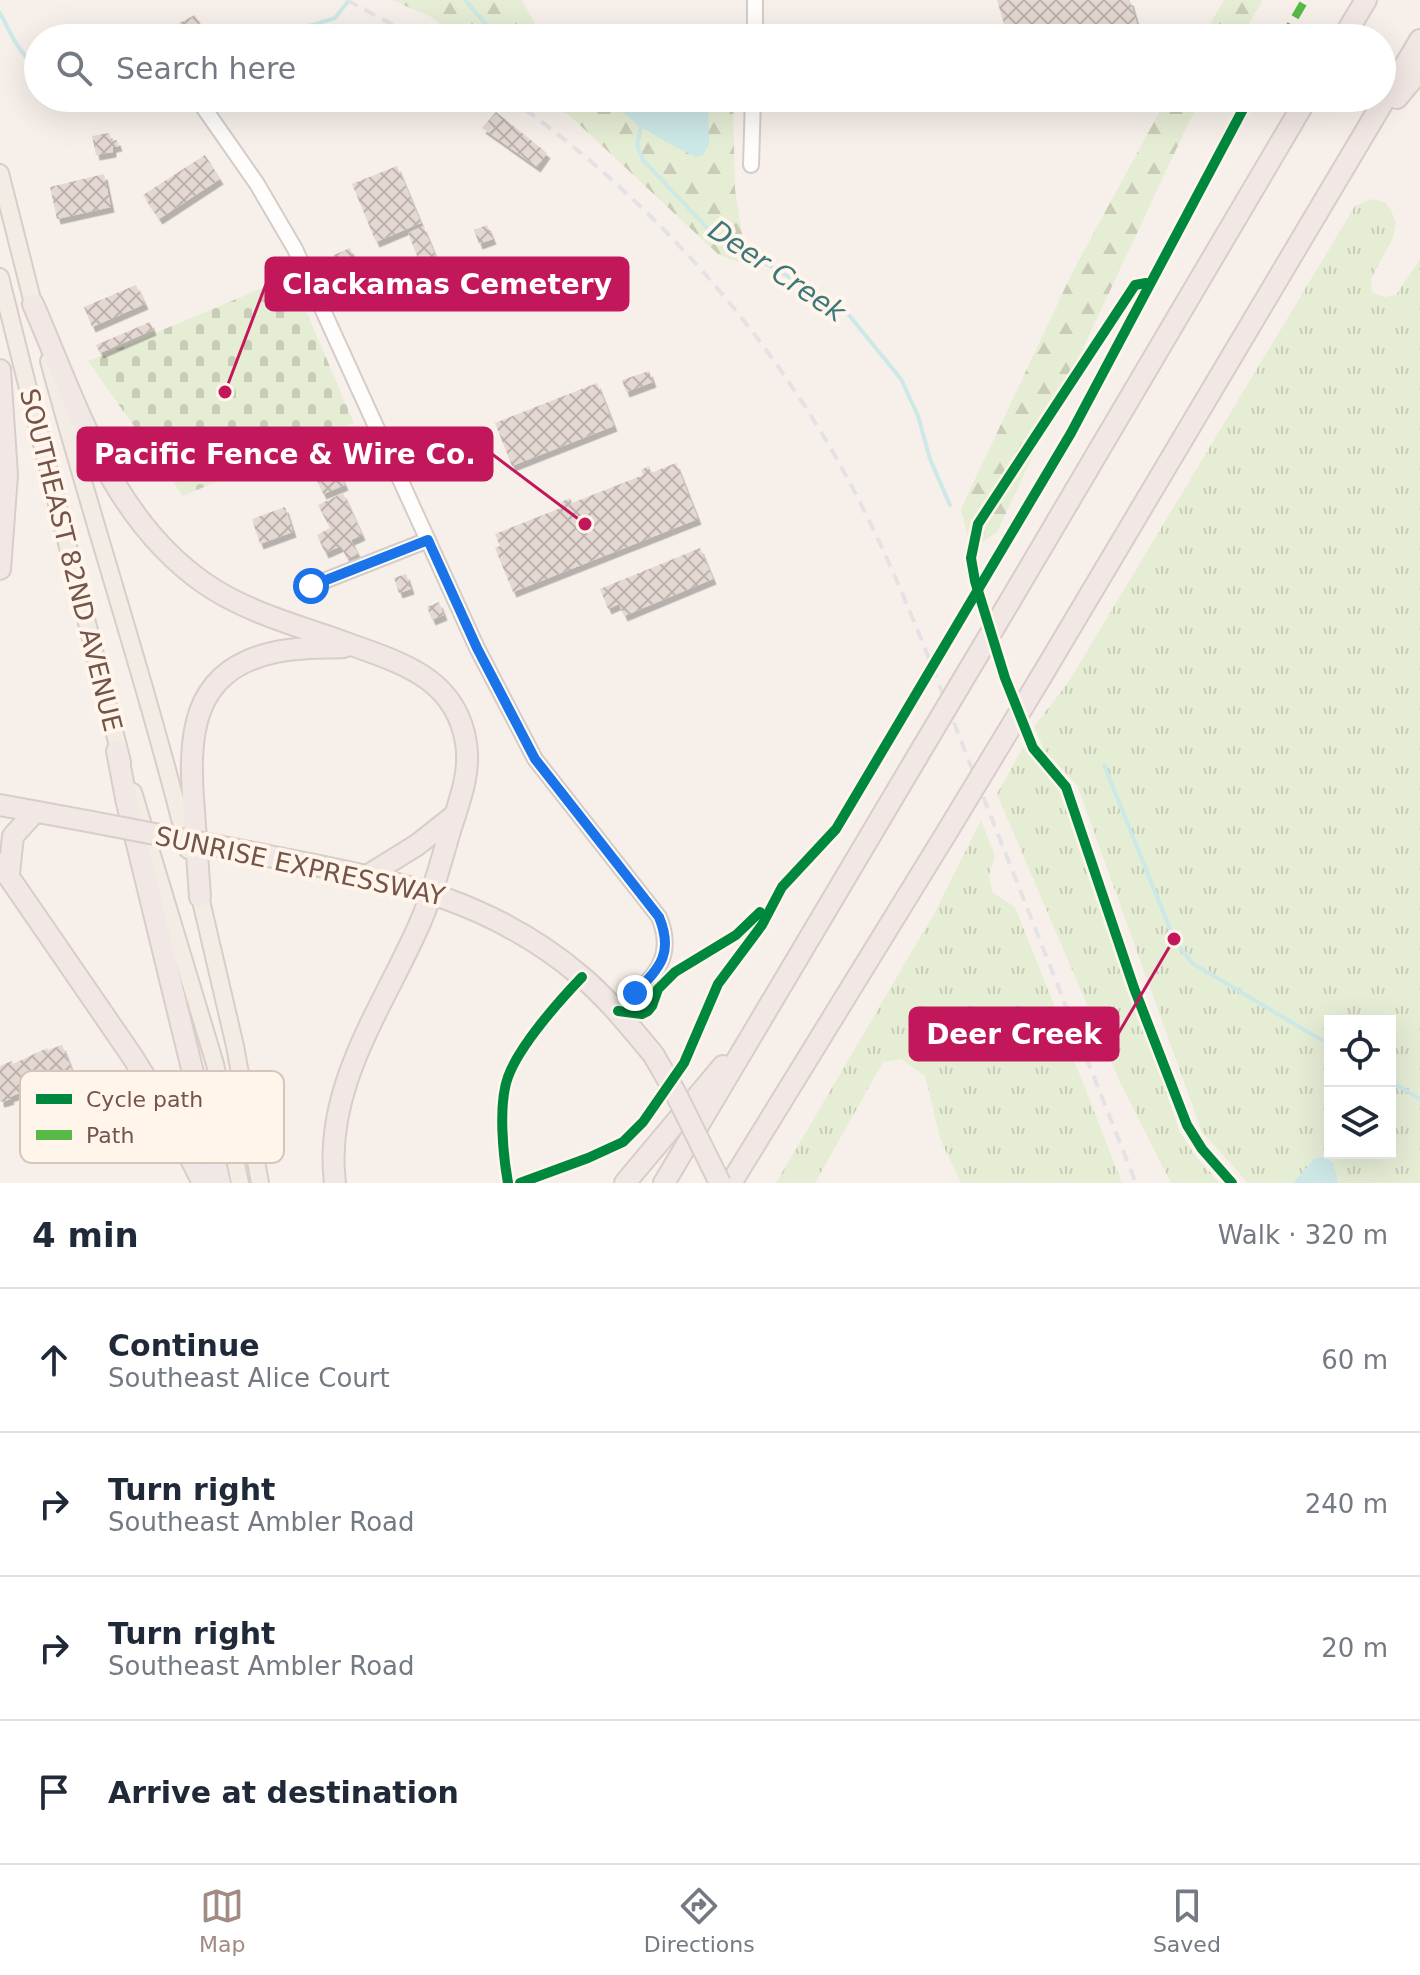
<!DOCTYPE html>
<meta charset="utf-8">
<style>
body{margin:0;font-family:"DejaVu Sans",sans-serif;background:#f6f6f7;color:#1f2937}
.controls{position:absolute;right:24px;bottom:24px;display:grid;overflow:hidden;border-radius:0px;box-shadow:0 8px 32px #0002}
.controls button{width:72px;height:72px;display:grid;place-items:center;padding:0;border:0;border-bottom:2px solid #e0e1e3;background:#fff;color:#1f2937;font:40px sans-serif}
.stop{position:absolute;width:24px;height:24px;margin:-18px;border:6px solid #1a73e8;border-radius:50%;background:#fff}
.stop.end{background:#1a73e8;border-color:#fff;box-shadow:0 2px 8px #0008}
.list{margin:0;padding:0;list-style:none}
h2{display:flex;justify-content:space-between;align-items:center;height:104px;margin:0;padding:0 32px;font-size:34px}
h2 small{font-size:26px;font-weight:400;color:#747a83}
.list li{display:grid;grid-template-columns:52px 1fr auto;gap:24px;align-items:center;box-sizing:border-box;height:144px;padding:0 32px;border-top:2px solid #e0e1e3}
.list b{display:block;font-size:30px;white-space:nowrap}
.list p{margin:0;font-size:26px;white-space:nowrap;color:#747a83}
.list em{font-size:26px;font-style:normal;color:#747a83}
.icon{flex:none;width:44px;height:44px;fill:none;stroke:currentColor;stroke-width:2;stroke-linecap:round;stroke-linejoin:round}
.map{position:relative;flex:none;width:1420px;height:1183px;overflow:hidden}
.search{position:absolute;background:#fff;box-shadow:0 8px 32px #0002;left:24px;right:24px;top:24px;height:88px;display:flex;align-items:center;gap:20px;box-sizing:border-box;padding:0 28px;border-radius:44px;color:#747a83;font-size:30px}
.sheet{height:680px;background:#fff}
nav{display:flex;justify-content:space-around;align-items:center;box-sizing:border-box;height:112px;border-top:2px solid #e0e1e3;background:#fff;font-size:22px;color:#747a83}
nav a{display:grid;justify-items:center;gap:4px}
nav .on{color:#a28b82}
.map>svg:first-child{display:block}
.grass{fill:url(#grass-tufts);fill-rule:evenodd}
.forest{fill:url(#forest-firs)}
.cemetery{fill:url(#cemetery-stones)}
.water{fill:#cce8e7}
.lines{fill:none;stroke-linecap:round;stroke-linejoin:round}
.stream{stroke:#cce8e7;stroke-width:4}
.building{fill:url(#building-cross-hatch);filter:url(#shadow)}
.minor-casing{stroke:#d6ccc7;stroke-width:18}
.major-casing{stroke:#d8cdc9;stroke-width:20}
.highway-casing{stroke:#d8cdc9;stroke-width:24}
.minor{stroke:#fefdfc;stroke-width:14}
.major{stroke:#f2ece5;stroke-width:16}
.highway{stroke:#f1e7e4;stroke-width:20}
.rail{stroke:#e4e2e4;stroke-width:4;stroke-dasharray:12 8;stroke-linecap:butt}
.highway-bridge-casing{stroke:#d8cdc9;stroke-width:24;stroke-linecap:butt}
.highway-bridge{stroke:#f1e7e4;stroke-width:20}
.quiet{stroke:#58b947;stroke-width:8;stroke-dasharray:16 8;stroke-linecap:butt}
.cycleway-casing{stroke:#fff5eb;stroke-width:15}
.cycleway{stroke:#00873e;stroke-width:10}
.route{stroke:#1a73e8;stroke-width:10}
.labels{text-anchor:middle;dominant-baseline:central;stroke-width:8;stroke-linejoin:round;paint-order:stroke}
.street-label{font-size:26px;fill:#75544a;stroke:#fff5eb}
.water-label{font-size:28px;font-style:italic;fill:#3d787b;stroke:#fff5eb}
.key{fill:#fff5eb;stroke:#d6c5bb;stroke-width:2}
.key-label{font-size:22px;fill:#75544a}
.leader{fill:none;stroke:#c2185b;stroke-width:3}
.callout-dot{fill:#c2185b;stroke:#fff5eb;stroke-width:3}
.callout{fill:#c2185b;stroke:#c2185b;stroke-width:3}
.callout-label{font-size:28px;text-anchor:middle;font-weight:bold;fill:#fff}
</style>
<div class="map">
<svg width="1420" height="1183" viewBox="0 0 1420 1183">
<defs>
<pattern id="grass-tufts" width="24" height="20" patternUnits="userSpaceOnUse" patternTransform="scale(2)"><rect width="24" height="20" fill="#e6edd5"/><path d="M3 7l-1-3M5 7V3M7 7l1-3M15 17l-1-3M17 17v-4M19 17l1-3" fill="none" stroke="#c9cdb8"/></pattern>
<pattern id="forest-firs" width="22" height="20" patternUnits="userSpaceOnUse" patternTransform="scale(2)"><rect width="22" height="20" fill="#e6edd5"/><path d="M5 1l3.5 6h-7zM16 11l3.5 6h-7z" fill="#c9cdb8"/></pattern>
<pattern id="cemetery-stones" width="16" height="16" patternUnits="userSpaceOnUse" patternTransform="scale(2)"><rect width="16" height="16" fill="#e6edd5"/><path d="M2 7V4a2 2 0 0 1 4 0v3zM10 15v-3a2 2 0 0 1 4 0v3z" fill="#c9cdb8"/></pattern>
<pattern id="building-cross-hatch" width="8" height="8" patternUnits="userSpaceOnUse" patternTransform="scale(2)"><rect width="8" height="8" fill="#e3d8d2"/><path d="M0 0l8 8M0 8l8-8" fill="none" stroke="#bdb2ac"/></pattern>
<filter id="shadow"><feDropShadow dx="3.5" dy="5.5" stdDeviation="0" flood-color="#0004"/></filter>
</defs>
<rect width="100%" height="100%" fill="#f7f0ea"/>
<g class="grass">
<path d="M1372,199L1385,202L1391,210L1396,223L1392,240L1371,279L1372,292L1384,297L1396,295L1420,259V1183H1248L1202,1132L1077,785L1044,750L1034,727L1069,681L1355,206ZM1330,1021H1390V1153H1330Z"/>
<path d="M1023,747L1060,788L1180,1132L1196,1157L1220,1183H1171L1120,1082L997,794Z"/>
<path d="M981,820L995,856L989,875L992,892L1015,907L1062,1025L1067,1049L1078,1070L1122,1183H961L941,1141L925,1076L901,1059L883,1062L815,1183H776L935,912Z"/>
</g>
<g class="forest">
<path d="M392,0H522L543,38H460L431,17Z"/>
<path d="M1224,0H1263L1240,38H1202Z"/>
<path d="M545,98H733L735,189L745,253L738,262L719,255L569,115Z"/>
<path d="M1167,98H1203L1188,124L997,532L981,543L968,537L961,509L1073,271Z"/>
</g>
<path class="cemetery" d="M291,276L354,423L183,496L88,361Z"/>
<g class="water">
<path d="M608,98H705L708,102L709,144L703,155L696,157C662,140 634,126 608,98Z"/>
<path d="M1321,1157L1333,1162L1338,1183H1293L1314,1159Z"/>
</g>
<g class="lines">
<g class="stream">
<path d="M465,0L498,38"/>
<path d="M0,13L14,40L38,75"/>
<path d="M270,38L335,18L349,0"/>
<path d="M63,98C102,110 123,112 161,98"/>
<path d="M638,123L641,127L637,145L643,160L711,232L844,309L901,379L918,416L930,459L950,505"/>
<path d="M1104,765L1174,939L1192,963L1330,1045"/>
<path d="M1390,1081L1420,1099"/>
</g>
</g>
<g class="building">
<path d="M997,0H1130L1141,38H1008Z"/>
<path d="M195,15L208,38H187L179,23Z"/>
<path d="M496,112L547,153L537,167L482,128Z"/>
<path d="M109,133L111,141L117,140L119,146L113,147V152L96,155L92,136Z"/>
<path d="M205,155L220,179L159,219L143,195Z"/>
<path d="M397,166L421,223L376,242L352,184Z"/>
<path d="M104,174L111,207L57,219L50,187Z"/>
<path d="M487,225L493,239L479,244L474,230Z"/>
<path d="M423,226L437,260L421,266L408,233Z"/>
<path d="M350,248L366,287L349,294L334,255Z"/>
<path d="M136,285L145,304L92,327L84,307Z"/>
<path d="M150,322L153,330L100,353L96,345Z"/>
<path d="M649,371L653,382L626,392L622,380Z"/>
<path d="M597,383L614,426L512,466L495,423Z"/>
<path d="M329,450L345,485L323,494L310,465L318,462L315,456Z"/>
<path d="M676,463L698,519L513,592L495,548L500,546L495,534L563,507L561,502L570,498L572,503L643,475L641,470L649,466L651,473Z"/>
<path d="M343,493L362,535L351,540L358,554L347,559L341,546L325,553L317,535L330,528L318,505Z"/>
<path d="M285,507L293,532L260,544L252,519Z"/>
<path d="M700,548L713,579L624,616L619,604L608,609L600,589Z"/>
<path d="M406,574L411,589L399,593L394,578Z"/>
<path d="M439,602L444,615L432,620L427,607Z"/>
<path d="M62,1045L73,1073L46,1085L45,1083L10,1097L11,1099L2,1102L0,1101V1066L12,1061L13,1064L47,1048L48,1050Z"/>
</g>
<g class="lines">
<defs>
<g id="minor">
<path d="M755,38V0"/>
<path d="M197,98L257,184L295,249L477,648L535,759L659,917C678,963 647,981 618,1011"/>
<path d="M751,165L753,98"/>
<path d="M311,586L428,540"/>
</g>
<g id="major">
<path d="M0,173L36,315"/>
<path d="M0,277L122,762"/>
<path d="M49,361C93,524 147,685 188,850"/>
<path d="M133,792L215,1064L240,1183"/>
<path d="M198,888L235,1046L260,1183"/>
</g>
<g id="highway">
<path d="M1343,38L1366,0"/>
<path d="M1397,98L1420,70"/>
<path d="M33,304C77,405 110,517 204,583C247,613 300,626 349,644C401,663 456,678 466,743C471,773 459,802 450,831C441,861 433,894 420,923C384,1006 323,1087 335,1183"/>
<path d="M0,370L7,475L0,569"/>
<path d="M1010,601L1307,98"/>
<path d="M1041,677L1420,40"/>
<path d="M117,751L127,803L220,1183"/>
<path d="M0,805L87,821"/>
<path d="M249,852C375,878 480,890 582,977C609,1000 630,1027 653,1054"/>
<path d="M0,864L132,1056L168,1114L203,1183"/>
<path d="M9,873L13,836L35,812"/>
<path d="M367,876L417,845L455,815"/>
<path d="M200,897C198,868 196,840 194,811C188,738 189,670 276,652C298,647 322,648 344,647"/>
<path d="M625,1183L723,1066"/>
<path d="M664,1183L917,757"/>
<path d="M731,1183L947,832"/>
</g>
</defs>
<use href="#minor" class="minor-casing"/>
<use href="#major" class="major-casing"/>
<use href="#highway" class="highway-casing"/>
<use href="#minor" class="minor"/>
<use href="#major" class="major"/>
<use href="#highway" class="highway"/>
<g class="rail">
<path d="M347,0L417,38"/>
<path d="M509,98C650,197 769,331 850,483C901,579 938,683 978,784C1031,917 1083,1050 1136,1183"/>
</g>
<defs>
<g id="highway-bridge">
<path d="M917,757L1010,601"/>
<path d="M87,821L249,852"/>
<path d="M947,832L1041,677"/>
<path d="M653,1054L675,1092L720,1183"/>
</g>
</defs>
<use href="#highway-bridge" class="highway-bridge-casing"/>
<use href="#highway-bridge" class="highway-bridge"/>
<path class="quiet" d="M1283,38L1305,0"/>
<defs>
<g id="cycleway">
<path d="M1146,283L1135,285L978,524L971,558L975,581L1005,678L1033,748L1066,787L1134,988L1187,1125L1202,1149L1232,1183"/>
<path d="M618,1011L642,1014L648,1011L652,1006L658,989L675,972L736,935L760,912"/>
<path d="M508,1183C503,1155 498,1104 508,1077C519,1046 559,1001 582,977"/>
<path d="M520,1183L588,1158L623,1142L643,1122L684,1063L718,984L762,925L782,887L836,829L1071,433L1249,98"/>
</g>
</defs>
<use href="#cycleway" class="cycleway-casing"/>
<use href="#cycleway" class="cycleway"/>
</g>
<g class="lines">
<path class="route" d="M311,586L428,540L477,648L535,759L659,917C674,954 660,967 635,993"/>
</g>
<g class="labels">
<g class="street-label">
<text transform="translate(71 560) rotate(76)">SOUTHEAST 82ND AVENUE</text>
<text transform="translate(300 866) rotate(12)">SUNRISE EXPRESSWAY</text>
</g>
<g class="water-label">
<text transform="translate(777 271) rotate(34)">Deer Creek</text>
</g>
</g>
<rect x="20" y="1071" width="264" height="92" rx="12" class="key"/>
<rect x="36" y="1094" width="36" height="10" fill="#00873e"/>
<rect x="36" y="1130" width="36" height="10" fill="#58b947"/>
<g class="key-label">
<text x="86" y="1107">Cycle path</text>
<text x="86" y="1143">Path</text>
</g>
<path class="leader" d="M225 392L266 284M585 524L492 454M1174 939L1118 1034"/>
<g class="callout-dot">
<circle cx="225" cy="392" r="8"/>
<circle cx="585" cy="524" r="8"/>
<circle cx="1174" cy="939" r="8"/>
</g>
<g class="callout">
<rect x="266" y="258" width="362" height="52" rx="8"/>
<rect x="78" y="428" width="414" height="52" rx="8"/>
<rect x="910" y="1008" width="208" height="52" rx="8"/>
</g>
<g class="callout-label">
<text x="447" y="294">Clackamas Cemetery</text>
<text x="285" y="464">Pacific Fence &amp; Wire Co.</text>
<text x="1014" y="1044">Deer Creek</text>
</g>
</svg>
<div class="controls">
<button><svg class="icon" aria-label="locate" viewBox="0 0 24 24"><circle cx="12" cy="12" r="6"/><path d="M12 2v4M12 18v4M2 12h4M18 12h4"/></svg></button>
<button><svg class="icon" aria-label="layers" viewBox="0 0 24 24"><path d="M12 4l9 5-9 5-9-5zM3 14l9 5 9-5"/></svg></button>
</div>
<div class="stop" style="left:311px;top:586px"></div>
<div class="stop end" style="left:635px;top:993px"></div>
<div class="search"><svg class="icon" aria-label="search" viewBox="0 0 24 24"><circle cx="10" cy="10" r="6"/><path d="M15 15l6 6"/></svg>Search here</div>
</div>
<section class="sheet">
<h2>4 min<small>Walk · 320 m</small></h2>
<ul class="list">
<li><svg class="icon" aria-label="ahead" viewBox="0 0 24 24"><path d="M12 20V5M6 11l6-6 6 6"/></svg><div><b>Continue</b><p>Southeast Alice Court</p></div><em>60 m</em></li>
<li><svg class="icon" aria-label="right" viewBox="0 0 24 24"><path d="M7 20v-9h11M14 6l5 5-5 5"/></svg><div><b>Turn right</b><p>Southeast Ambler Road</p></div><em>240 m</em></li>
<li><svg class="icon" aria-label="right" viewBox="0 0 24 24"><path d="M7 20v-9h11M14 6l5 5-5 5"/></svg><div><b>Turn right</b><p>Southeast Ambler Road</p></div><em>20 m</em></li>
<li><svg class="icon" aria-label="arrive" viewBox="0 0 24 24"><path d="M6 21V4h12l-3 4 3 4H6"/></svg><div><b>Arrive at destination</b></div></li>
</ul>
</section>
<nav>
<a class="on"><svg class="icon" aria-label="map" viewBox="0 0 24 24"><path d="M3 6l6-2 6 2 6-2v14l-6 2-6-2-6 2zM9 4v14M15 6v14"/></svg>Map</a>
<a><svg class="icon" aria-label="directions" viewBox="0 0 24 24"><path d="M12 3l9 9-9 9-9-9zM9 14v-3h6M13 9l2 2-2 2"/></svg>Directions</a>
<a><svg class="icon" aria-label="saved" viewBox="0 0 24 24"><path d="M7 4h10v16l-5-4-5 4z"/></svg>Saved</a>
</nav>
